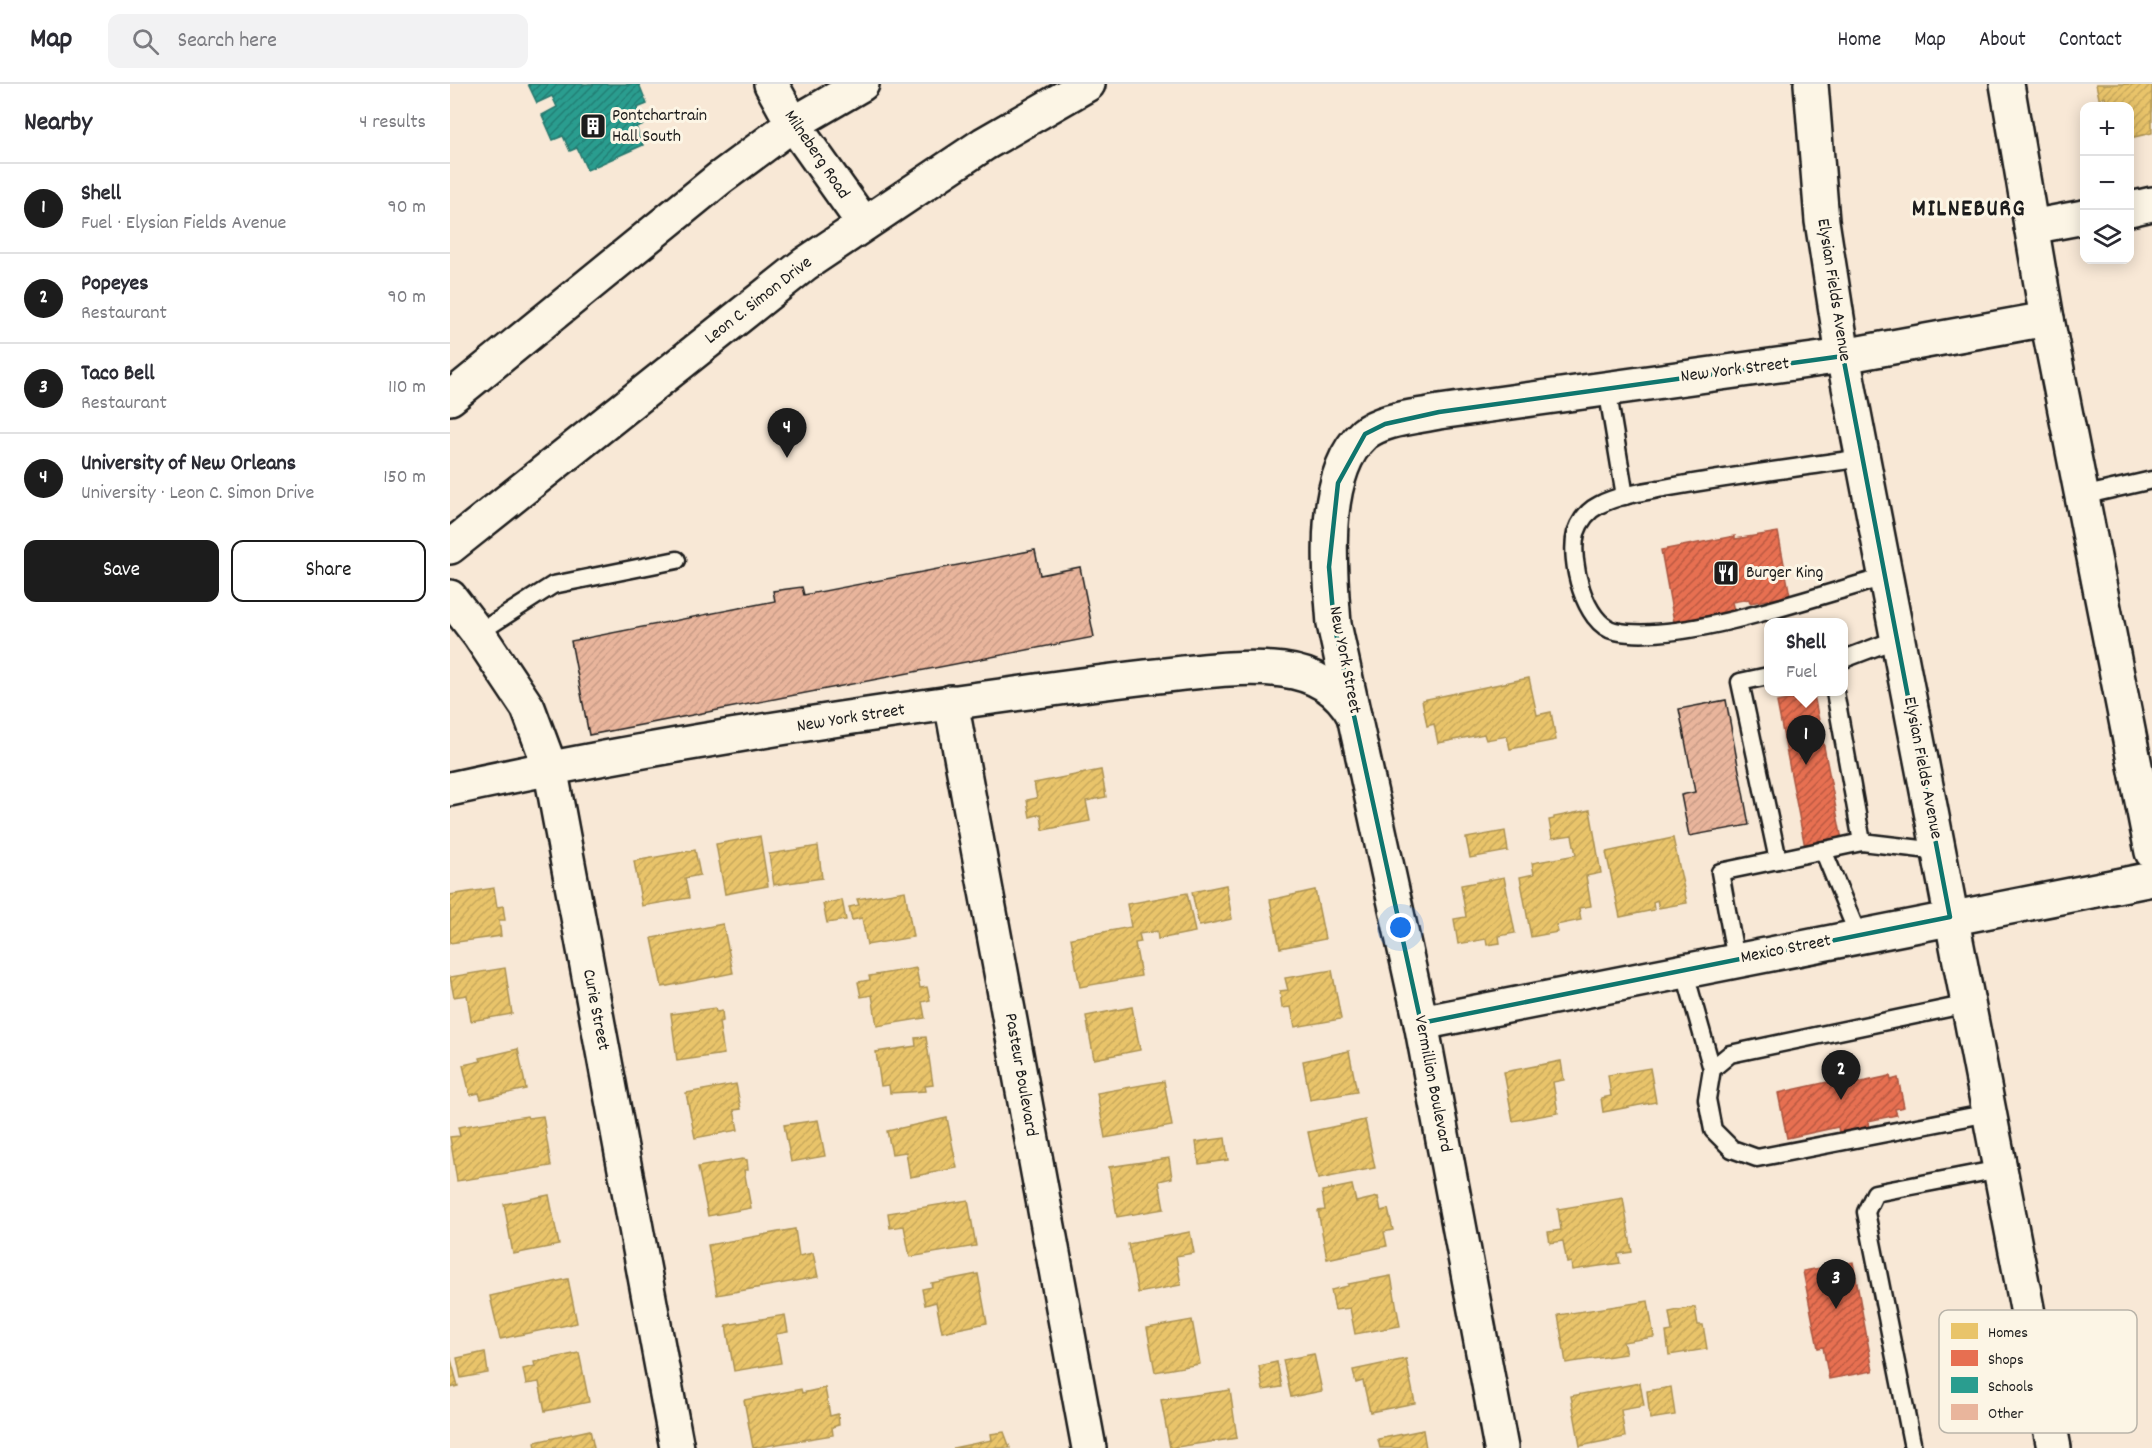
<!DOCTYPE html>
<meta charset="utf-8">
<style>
body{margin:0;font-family:Dekko,sans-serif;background:#f2f2f3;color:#2b2b33}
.controls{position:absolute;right:18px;top:18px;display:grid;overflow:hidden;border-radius:12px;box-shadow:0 3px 15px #0003}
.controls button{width:54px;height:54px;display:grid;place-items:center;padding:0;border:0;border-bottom:2px solid #e1e1e2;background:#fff;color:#2b2b33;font:30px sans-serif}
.you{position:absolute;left:951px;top:844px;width:21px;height:21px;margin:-15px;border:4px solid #fff;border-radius:50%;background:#1a73e8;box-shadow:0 0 0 9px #1a73e833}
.badge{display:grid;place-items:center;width:39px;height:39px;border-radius:50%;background:#1c1c1c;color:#fff;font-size:20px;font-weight:700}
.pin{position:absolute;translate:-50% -50px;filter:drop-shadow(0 2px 3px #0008)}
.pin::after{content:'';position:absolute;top:32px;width:21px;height:18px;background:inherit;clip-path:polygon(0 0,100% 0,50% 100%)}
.popup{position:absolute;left:1314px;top:534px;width:84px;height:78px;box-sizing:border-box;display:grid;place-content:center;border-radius:12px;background:#fff;filter:drop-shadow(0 2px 4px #0005);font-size:20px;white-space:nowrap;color:#7c7c81}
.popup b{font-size:22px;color:#2b2b33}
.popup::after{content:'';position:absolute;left:50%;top:100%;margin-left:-12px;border:12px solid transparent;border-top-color:#fff}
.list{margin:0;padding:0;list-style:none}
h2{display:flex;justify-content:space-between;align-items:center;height:78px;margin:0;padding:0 24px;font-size:26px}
h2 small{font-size:20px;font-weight:400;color:#7c7c81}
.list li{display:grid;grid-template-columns:39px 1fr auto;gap:18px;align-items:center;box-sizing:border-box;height:90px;padding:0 24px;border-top:2px solid #e1e1e2}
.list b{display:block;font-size:22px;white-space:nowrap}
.list p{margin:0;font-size:20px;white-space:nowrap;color:#7c7c81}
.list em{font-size:20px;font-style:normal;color:#7c7c81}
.actions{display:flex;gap:12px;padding:18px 24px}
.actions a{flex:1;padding:14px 0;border:2px solid #1c1c1c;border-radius:12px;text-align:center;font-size:21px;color:#1c1c1c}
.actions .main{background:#1c1c1c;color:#fff}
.icon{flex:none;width:33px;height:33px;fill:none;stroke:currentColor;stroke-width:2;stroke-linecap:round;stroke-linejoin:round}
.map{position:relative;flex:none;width:1702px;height:1364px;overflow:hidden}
header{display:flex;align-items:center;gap:36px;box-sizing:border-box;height:84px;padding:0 30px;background:#fff;border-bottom:2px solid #e1e1e2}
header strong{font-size:28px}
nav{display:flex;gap:33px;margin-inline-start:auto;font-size:21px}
.search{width:420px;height:54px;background:#f2f2f3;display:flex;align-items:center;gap:15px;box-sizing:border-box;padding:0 21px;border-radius:12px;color:#7c7c81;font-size:22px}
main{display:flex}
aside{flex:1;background:#fff}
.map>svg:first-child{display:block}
.homes{fill:url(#homes-hatch);stroke:#ac9253;stroke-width:1.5}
.shops{fill:url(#shops-hatch);stroke:#aa5641;stroke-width:1.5}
.schools{fill:url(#schools-hatch);stroke:#26766c;stroke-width:1.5}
.building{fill:url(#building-hatch);stroke:#1c1c1c;stroke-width:1.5}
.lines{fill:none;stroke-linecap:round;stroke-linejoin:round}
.service-casing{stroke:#1c1c1c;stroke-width:21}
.minor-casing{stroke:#1c1c1c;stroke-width:38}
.secondary-casing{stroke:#1c1c1c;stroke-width:38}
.service{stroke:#fcf5e5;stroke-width:16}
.minor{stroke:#fcf5e5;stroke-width:33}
.secondary{stroke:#fcf5e5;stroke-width:33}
.marked{fill:none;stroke:#0f766e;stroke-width:4.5;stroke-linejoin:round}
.labels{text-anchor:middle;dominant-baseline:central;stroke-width:6;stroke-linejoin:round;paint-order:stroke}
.poi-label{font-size:18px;fill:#1c1c1c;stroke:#fcf5e5;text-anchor:start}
.street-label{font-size:18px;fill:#1c1c1c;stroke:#fcf5e5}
.district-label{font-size:24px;font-weight:bold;letter-spacing:1.5px;fill:#1c1c1c;stroke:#fcf5e5}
.key{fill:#fcf5e5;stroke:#b9b4a9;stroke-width:1.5}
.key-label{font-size:16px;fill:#1c1c1c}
</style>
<header>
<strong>Map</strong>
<div class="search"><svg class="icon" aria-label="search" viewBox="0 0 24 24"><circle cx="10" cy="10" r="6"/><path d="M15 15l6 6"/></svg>Search here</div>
<nav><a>Home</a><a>Map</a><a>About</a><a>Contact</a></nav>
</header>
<main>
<aside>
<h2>Nearby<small>4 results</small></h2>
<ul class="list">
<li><span class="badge">1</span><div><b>Shell</b><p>Fuel · Elysian Fields Avenue</p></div><em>90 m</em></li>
<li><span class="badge">2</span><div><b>Popeyes</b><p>Restaurant</p></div><em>90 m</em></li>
<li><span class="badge">3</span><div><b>Taco Bell</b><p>Restaurant</p></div><em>110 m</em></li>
<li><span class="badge">4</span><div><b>University of New Orleans</b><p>University · Leon C. Simon Drive</p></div><em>150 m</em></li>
</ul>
<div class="actions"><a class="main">Save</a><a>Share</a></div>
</aside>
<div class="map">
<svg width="1702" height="1364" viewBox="0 0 1702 1364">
<defs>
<pattern id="homes-hatch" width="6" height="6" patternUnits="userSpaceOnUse" patternTransform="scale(1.5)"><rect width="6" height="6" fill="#e9c46a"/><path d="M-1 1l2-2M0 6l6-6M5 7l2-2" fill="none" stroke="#c7a85b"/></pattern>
<pattern id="shops-hatch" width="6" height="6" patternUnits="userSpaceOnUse" patternTransform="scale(1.5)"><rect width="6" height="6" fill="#e76f51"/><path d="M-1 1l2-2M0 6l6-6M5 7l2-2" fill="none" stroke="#ba5a42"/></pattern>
<pattern id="schools-hatch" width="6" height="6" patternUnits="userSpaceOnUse" patternTransform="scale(1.5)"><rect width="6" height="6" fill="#2a9d8f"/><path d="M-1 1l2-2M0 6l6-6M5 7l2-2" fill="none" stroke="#237f74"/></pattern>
<pattern id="building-hatch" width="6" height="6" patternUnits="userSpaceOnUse" patternTransform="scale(1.5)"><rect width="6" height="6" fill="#e9b59c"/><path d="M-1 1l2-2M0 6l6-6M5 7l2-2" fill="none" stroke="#c79b86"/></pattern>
</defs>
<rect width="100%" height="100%" fill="#f8e8d6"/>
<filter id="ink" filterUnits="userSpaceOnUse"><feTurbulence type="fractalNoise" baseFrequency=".0167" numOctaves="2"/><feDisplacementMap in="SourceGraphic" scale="12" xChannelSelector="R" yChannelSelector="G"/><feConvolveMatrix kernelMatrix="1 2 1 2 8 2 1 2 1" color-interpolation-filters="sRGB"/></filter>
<g filter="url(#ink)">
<g class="homes">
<path d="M1646,0H1702V49L1680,54V22H1657L1655,13L1649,14Z"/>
<path d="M1079,594L1087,631L1101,628L1106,656L1060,665L1057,652L1036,656L1034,650L988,659L984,640L977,642L972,616Z"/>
<path d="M651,686L656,713L636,717L640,737L593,746L591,730L580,733L577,716L587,714L584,699Z"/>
<path d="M1140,726L1151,789L1136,792L1141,822L1129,824L1131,836L1106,841L1108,848L1081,853L1070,793L1084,790L1082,779L1126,771L1122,751L1102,754L1099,736L1104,735V733Z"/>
<path d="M1055,747L1058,767L1020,774L1016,754Z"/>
<path d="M310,752L318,802L275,810L266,760Z"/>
<path d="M1223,754L1237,819L1209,824L1207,816L1203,818L1204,826L1170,833L1156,768Z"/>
<path d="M368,762L372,794L324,801L319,770Z"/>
<path d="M245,766L250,791L235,794L239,814L192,822L184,777Z"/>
<path d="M1054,793L1065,849L1049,852L1050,859L1037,861L1036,855L1008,860L1004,835L1016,833L1011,801Z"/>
<path d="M776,801L782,835L749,842L742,808Z"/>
<path d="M44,804L47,823L53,822L55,836H49L51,852L0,859V811Z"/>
<path d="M865,806L875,855L830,864L820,816Z"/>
<path d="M455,807L463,853L417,861L412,834L402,836L399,823L409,821L407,815Z"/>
<path d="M737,809L745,848L708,855L707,847L689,850L691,858L685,859L691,892L630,903L621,854L681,843L677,820Z"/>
<path d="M392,816L396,836L377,839L373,820Z"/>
<path d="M273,840L283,889L212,903L202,854Z"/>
<path d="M55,884L62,930L21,937L17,911L4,913L0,893Z"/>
<path d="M466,884L470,904L477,903L480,916L472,918L475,934L427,942L422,911L411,913L408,898L420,896L419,892Z"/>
<path d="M882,886L891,935L845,943L841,923L832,924L830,907L838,906L835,894Z"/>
<path d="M682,923L690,966L644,975L636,932Z"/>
<path d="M265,924L266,928L272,927L273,937L269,938L274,970L227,977L221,930Z"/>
<path d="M476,953L483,1001L475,1002L476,1007L440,1009L439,1001L431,1002L426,968L466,962L465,954Z"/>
<path d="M68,965L76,1005L31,1015L29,1009L20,1011L13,981L31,977L30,974Z"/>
<path d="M899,967L907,1008L860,1016L853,977Z"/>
<path d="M1111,977L1114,996L1103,998L1108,1029L1063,1037L1054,988Z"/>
<path d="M1200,984L1206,1018L1153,1028L1151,1014L1161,1012L1158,991Z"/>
<path d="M714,997L722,1042L655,1054L647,1009Z"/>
<path d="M286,1000L291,1025L284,1026L288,1046L245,1054L236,1009Z"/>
<path d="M77,1032L78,1034L93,1032L101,1082L7,1097L0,1053L10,1052L8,1043Z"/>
<path d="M497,1034L507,1084L460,1093L456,1068L442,1070L437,1047Z"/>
<path d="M368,1036L375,1072L341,1078L334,1041Z"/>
<path d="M915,1036L925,1084L868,1095L858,1048Z"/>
<path d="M775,1054L778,1076L749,1080L746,1058Z"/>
<path d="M719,1074L722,1094L709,1097L714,1125L667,1133L659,1083Z"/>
<path d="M292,1075L297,1076L298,1086H294L301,1124L258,1132L248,1083Z"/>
<path d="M902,1101L906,1118L928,1113L931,1127L938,1125L943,1146L934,1148L937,1162L877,1175L868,1127L875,1126L872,1107Z"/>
<path d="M99,1111L109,1161L63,1170L54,1120Z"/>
<path d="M1173,1114L1182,1168L1168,1170L1170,1179L1122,1186L1121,1178L1117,1179L1113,1157L1100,1159L1098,1148L1111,1146L1108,1125Z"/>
<path d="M518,1116L526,1162L460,1173L454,1142L440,1144L438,1129Z"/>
<path d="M345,1145L349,1172L363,1169L368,1193L267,1211L258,1161Z"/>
<path d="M740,1148L744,1169L726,1172L731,1201L688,1209L678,1160Z"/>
<path d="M528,1190L537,1239L492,1248L486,1218L475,1221L472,1205L482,1203L481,1199Z"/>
<path d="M941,1192L950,1242L905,1250L900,1224L885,1226L881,1206L898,1202V1200Z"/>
<path d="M118,1195L127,1239L50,1255L40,1212Z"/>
<path d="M1198,1217L1204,1253L1173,1258L1176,1270L1116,1279L1108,1231Z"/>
<path d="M1245,1223L1248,1241H1253L1257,1265L1219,1271L1216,1248L1222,1247L1219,1228Z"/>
<path d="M335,1231L338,1248L326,1250L331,1279L284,1287L276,1241Z"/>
<path d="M742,1236L750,1280L705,1288L697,1244Z"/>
<path d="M35,1268L38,1289L11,1294L7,1274Z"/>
<path d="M129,1269L139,1318L95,1327L89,1298L76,1300L73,1285L85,1282L84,1278Z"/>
<path d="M864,1270L872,1307L841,1313L833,1276Z"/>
<path d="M0,1272L8,1302L0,1304Z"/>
<path d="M956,1275L965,1319L920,1328L913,1297L906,1299L903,1286Z"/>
<path d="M827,1278L832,1303L813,1306L809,1282Z"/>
<path d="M1190,1299L1194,1322L1171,1326L1175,1353L1130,1362L1121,1312Z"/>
<path d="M1221,1303L1225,1331L1200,1335L1197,1307Z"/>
<path d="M375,1304L380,1332L388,1330L389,1341L382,1343L383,1351L303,1364L294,1316L351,1305L352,1309Z"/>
<path d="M780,1306L787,1354L720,1364L711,1316Z"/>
<path d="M140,1346L144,1364H86L85,1358Z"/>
<path d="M973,1346L976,1364H930L928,1355Z"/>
<path d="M554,1348L560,1364H503L542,1356L541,1350Z"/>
</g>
<g class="shops">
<path d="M1328,448L1340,512L1300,519L1299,515L1282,518L1284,527L1224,538L1211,466L1285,452V455Z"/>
<path d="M1364,611L1392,756L1355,763L1327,618Z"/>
<path d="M1405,992L1407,999L1440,992L1441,996L1448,994L1454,1023L1445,1025L1447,1031L1418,1037L1419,1043L1389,1049L1388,1043L1337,1054L1328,1009Z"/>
<path d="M1403,1178L1423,1287L1379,1295L1373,1263L1368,1264L1353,1187Z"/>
</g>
<path class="schools" d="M78,0H189L197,20L187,24L194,40L186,43L193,61L137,86L127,64L120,67L113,52L103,56L92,31L107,23L102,12L87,19Z"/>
<g class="building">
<path d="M585,466L590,491L630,483L644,553L139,651L121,557L325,517L323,507L352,503L354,511Z"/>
<path d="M1276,616L1299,741L1239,752L1231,711L1245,708L1229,625Z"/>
</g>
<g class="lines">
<defs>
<g id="service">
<path d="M1157,304L1175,412"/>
<path d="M1412,374C1346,384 1280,392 1214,404C1193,408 1168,411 1149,421C1137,427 1130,437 1126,449C1119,476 1134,540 1165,547C1231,561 1368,511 1435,493"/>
<path d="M1632,412L1702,396"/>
<path d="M28,549L103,501L227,476"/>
<path d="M1394,575L1447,555"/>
<path d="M1385,608L1412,758L1488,767"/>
<path d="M1373,766L1408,851"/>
<path d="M1328,776L1412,758"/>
<path d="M1286,876L1270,788L1328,776L1290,598L1318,592"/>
<path d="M1234,886L1262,985"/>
<path d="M1518,920L1280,970L1262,985L1257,1015L1263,1046L1282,1065L1307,1074L1539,1029"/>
<path d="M1463,1364L1416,1128L1425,1109L1550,1085"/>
</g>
<g id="minor">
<path d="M321,0L343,40L414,140"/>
<path d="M1680,125L1702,120"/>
<path d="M1581,143L1634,133"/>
<path d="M0,513L30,552L78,624L100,683L227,1364"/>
<path d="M501,618L639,1364"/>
<path d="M0,705C189,664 381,635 572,609C623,602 674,595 725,590C760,586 798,582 833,586C864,590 890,605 904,632"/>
<path d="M971,939L1702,795"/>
<path d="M1051,1364L971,939L884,540C880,487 870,390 914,350C932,335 966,333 989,328L1393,272L1597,235"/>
</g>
<g id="secondary">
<path d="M1361,0L1372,137L1393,272L1604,1364"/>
<path d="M1557,0L1597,235L1702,768"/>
<path d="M0,314L270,94L343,40L412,0"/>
<path d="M0,463L355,180L534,60L638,0"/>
</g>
</defs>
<use href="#service" class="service-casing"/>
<use href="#minor" class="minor-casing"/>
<use href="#secondary" class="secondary-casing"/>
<use href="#service" class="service"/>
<use href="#minor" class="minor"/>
<use href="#secondary" class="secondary"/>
</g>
</g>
<path class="marked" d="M1393,272L1500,833L971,939L884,540L879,483L888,399L915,350L935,340L989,328Z"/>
<defs>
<symbol id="building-square" viewBox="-11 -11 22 22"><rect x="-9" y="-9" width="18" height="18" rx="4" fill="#1c1c1c" stroke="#fcf5e5"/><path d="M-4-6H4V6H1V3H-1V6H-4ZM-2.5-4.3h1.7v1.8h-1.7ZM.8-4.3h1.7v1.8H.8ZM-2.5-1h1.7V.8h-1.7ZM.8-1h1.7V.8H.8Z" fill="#fff"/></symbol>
<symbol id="restaurant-square" viewBox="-11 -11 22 22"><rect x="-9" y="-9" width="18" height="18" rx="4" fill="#1c1c1c" stroke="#fcf5e5"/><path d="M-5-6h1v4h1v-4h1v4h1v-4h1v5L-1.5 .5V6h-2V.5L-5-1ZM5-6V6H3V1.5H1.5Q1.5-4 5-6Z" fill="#fff"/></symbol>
</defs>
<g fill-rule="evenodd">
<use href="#building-square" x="128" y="27" width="30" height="30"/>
<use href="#restaurant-square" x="1261" y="474" width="30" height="30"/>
</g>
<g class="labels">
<g class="poi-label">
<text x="162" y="32">Pontchartrain<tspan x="162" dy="21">Hall South</tspan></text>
<text x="1296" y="489">Burger King</text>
</g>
<g class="street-label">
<text transform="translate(366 71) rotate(56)">Milneberg Road</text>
<text transform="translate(1383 206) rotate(81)">Elysian Fields Avenue</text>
<text transform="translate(309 217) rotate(-38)">Leon C. Simon Drive</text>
<text transform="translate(1285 287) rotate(-7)">New York Street</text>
<text transform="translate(894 576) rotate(79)">New York Street</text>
<text transform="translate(401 635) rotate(-9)">New York Street</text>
<text transform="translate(1472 684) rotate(79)">Elysian Fields Avenue</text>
<text transform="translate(1336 866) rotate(-11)">Mexico Street</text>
<text transform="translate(145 926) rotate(79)">Curie Street</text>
<text transform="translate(570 991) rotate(80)">Pasteur Boulevard</text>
<text transform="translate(982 1000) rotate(79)">Vermillion Boulevard</text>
</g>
<g class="district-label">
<text x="1519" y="126">MILNEBURG</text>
</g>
</g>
<rect x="1489" y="1226" width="198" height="123" rx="9" class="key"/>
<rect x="1501" y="1239" width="27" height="16" fill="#e9c46a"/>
<rect x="1501" y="1266" width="27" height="16" fill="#e76f51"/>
<rect x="1501" y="1293" width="27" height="16" fill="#2a9d8f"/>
<rect x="1501" y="1320" width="27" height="16" fill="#e9b59c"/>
<g class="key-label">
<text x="1538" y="1253">Homes</text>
<text x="1538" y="1280">Shops</text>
<text x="1538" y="1307">Schools</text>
<text x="1538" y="1334">Other</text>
</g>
</svg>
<div class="controls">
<button>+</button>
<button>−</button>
<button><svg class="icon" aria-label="layers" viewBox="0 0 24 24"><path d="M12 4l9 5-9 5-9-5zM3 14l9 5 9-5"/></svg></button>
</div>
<div class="you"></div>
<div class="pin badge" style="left:1356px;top:681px">1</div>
<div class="popup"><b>Shell</b>Fuel</div>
<div class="pin badge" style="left:1391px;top:1016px">2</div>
<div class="pin badge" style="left:1386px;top:1225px">3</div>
<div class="pin badge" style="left:337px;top:374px">4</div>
</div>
</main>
